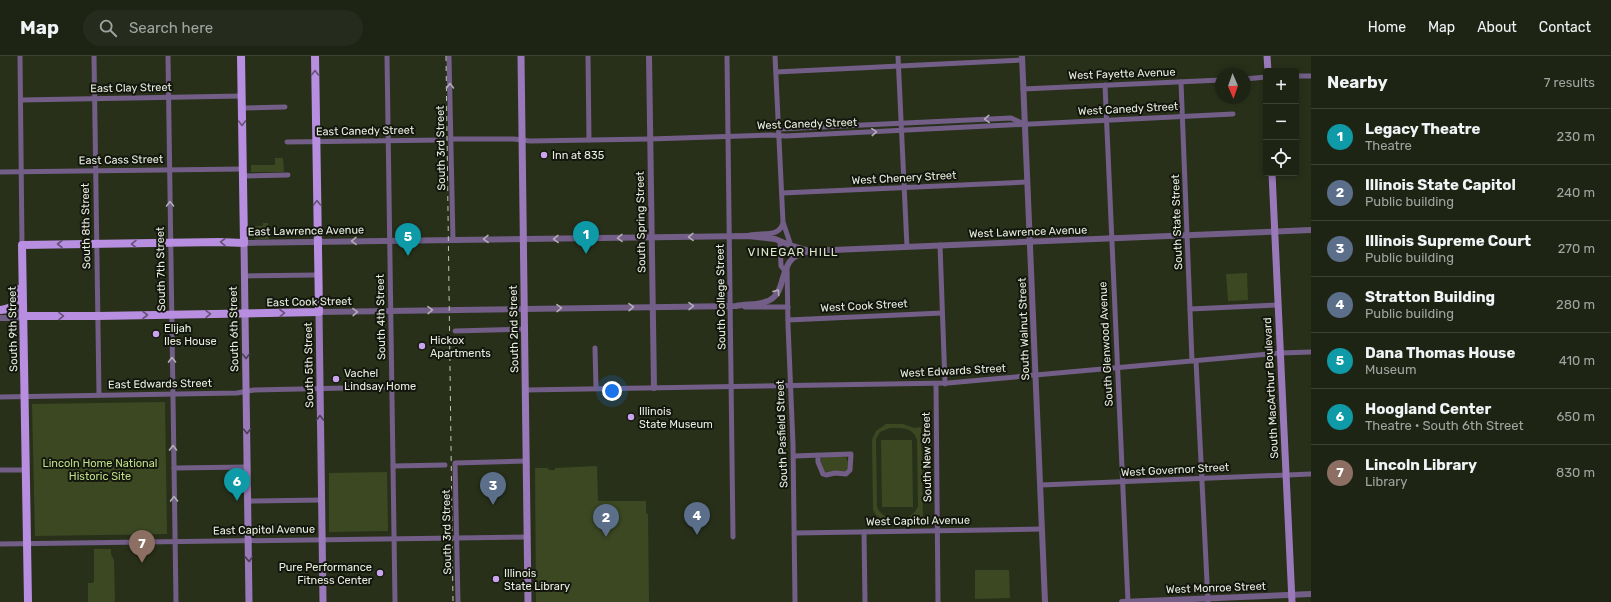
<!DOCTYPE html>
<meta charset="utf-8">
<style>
body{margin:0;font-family:Rubik,sans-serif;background:#262c1d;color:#f1f3f6}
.controls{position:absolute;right:12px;top:12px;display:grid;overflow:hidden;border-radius:4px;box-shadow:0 2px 6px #0003}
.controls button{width:36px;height:36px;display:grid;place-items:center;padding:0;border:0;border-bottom:1px solid #3c4134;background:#1e2414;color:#f1f3f6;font:20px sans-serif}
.compass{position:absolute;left:1215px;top:12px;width:36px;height:36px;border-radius:50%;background:#1e2414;box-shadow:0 2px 6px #0003;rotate:178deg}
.you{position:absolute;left:612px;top:335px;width:14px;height:14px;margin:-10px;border:3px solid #fff;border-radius:50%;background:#1a73e8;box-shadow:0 0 0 6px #1a73e833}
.badge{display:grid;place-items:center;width:26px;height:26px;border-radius:50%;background:#c9a5ee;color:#fff;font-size:13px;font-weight:700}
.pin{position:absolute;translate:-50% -33px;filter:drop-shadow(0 1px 2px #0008)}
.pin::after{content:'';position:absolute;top:21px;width:14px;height:12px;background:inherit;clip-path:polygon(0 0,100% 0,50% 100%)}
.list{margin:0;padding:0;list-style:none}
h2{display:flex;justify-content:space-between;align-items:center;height:52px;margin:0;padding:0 16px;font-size:17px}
h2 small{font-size:13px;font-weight:400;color:#a1a4a0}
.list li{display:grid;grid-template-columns:26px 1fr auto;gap:12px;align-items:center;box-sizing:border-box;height:56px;padding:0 16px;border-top:1px solid #3c4134}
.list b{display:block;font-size:15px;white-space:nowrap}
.list p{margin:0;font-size:13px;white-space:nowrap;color:#a1a4a0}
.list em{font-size:13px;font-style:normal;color:#a1a4a0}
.icon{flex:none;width:22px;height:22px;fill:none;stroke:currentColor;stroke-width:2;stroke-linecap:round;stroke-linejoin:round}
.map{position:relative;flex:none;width:1311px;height:546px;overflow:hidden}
header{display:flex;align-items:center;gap:24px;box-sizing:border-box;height:56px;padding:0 20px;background:#1e2414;border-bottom:1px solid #3c4134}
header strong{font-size:19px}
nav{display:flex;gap:22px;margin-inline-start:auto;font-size:14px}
.search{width:280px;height:36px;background:#262c1d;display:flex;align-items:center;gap:10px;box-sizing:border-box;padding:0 14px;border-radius:22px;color:#a1a4a0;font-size:15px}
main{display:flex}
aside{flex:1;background:#1e2414}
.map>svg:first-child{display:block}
.green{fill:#3b4822;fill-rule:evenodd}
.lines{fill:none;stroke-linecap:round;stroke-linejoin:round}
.minor{stroke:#725e87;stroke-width:5}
.tertiary{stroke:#725e87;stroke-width:6}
.secondary{stroke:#9a79ba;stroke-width:7}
.primary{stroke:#b88ee1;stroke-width:8}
.rail{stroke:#c1c7b7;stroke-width:1;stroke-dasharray:5 5;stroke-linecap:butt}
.oneway{stroke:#665277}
.oneway2{stroke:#b2adb7}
.oneway3{stroke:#493e52}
.poi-dot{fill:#c9a5ee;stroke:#13160d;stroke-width:1.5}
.labels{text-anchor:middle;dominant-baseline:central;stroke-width:4;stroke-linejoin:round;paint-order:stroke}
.street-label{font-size:11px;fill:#e7eddf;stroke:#13160d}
.poi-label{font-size:11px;fill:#e7eddf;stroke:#13160d;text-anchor:start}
.park-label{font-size:11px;fill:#c0df88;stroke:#13160d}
.neighbourhood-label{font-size:12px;letter-spacing:1px;fill:#dce7cb;stroke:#13160d}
</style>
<header>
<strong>Map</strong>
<div class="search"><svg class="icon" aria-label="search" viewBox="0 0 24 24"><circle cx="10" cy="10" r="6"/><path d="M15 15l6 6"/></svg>Search here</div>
<nav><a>Home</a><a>Map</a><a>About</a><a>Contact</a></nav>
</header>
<main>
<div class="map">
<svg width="1311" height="546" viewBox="0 0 1311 546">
<rect width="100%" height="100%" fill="#28301a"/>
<g class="green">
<path d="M275,102H283L284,116H251V109H275Z"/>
<path d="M263,167H268L269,183H255V177H252V170H263Z"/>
<path d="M1247,217L1248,244L1228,245L1226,218Z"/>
<path d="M165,346L167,478L35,480L32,348Z"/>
<path d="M886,368H903L914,372L921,371L923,462C906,463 884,476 873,454L872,384L876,375ZM890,372C902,372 913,371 917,384L918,450C912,468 882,468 877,450L876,383L880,376Z"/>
<path d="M881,384H912L913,451H882Z"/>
<path d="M843,400L846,401L848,406V414L844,416L837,415L824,416C823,411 818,405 823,401Z"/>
<path d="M597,410L598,445H646V457L648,458L649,546H536L535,412H548L549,414H555V412Z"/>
<path d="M387,416L388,475L329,476V417Z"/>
<path d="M94,493H111V498L114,504L115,546H88V527H93L94,525Z"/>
<path d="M975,514H1009L1010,542L975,543Z"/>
</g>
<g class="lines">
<g class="minor">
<path d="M20,0L22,189"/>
<path d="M94,0L99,339"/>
<path d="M168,0L176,546"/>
<path d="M387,0L395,546"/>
<path d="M449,0L453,184"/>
<path d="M588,0L589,84"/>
<path d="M727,0L733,481"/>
<path d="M775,0L783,166L791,190"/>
<path d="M898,0L907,191"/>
<path d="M776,16L1022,4"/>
<path d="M1296,20H1311"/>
<path d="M1245,23L1266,21"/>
<path d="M1181,26L1192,305"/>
<path d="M1105,29L1128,546"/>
<path d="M1023,33L1221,24"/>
<path d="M21,44L242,40"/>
<path d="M242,52L285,51"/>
<path d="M779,73L1011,62L1024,68"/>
<path d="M451,83H514L530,85L650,83L771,79L786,80L1233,58"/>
<path d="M287,86L442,84"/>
<path d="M0,116L243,113"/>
<path d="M243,120L288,119"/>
<path d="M782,137L1027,126"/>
<path d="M750,179C762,176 779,182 783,167"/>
<path d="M780,185L781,210L785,215"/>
<path d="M940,189L945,328"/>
<path d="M787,210L788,269L793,388L795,546"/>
<path d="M244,220L318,219"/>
<path d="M745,251H788"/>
<path d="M1190,253L1278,249"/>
<path d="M788,264L942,257"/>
<path d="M455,275L525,273"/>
<path d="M595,292L596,332"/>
<path d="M1196,305L1208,546"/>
<path d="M936,328L938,546"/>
<path d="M526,334L948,327L1280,297L1311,296"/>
<path d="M0,341L237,337L254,334L392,331"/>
<path d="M794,400L851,398L850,414L846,418L835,417L826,419L823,418L818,406V399"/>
<path d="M393,410L445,409"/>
<path d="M174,412L247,411"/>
<path d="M0,414H26"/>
<path d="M1041,429L1311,418"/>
<path d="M248,445L322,444"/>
<path d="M864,476L865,546"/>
<path d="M795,477L1042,473"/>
<path d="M0,488L528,481"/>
<path d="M458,546L455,407L527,405"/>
</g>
<g class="tertiary">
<path d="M649,0L654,332"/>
<path d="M1022,0L1045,546"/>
<path d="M244,187L748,180L775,183L792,190L809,195L1311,174"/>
<path d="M2,255H17L23,260"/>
<path d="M319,256L736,250C745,248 756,249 765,246C786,240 779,216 792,203C796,199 804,197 809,195"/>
<path d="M0,262H17L23,260"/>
<path d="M1122,546L1311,538"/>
</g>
<g class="secondary">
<path d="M521,0L528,546"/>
<path d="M1267,0L1268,15"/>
<path d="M1272,117L1292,546"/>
<path d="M244,187L249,546"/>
<path d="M319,256L323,546"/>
</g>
<g class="primary">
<path d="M0,254C14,252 18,247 17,233"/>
<path d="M23,260H98L319,256L315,0"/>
<path d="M28,546L22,189L219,186L244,187L241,0"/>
</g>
<path class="rail" d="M446,0L453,546"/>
</g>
<defs><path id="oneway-chevron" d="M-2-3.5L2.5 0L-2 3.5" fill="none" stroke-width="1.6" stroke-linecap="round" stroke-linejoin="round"/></defs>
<g class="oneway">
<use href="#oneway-chevron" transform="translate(315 17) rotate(-90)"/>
<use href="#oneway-chevron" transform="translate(242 67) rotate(89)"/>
<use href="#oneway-chevron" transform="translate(317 147) rotate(-91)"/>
<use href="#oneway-chevron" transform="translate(223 186) rotate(-179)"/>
<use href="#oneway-chevron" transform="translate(60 188) rotate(180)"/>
<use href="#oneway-chevron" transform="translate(134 188) rotate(179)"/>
<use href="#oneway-chevron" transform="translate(282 257) rotate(-1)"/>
<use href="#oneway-chevron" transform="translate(208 258) rotate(-1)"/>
<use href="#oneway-chevron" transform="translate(145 259)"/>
<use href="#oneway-chevron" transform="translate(61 260) rotate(-1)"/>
</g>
<g class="oneway2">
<use href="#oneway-chevron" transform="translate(450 30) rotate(-91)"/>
<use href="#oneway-chevron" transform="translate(987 63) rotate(177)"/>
<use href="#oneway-chevron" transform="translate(874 76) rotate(-3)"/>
<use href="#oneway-chevron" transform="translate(170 148) rotate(-91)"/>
<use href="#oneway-chevron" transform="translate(691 181) rotate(179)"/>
<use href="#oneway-chevron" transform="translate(620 182) rotate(179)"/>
<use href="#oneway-chevron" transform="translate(486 183) rotate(179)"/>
<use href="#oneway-chevron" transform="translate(556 183) rotate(179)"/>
<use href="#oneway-chevron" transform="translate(354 185) rotate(179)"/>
<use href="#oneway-chevron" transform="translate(777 236) rotate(-55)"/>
<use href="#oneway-chevron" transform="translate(691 250) rotate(-1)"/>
<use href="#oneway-chevron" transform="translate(631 251) rotate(-1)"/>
<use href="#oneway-chevron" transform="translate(559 252) rotate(-1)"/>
<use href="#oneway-chevron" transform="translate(430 254) rotate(-1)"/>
<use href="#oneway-chevron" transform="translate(355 256) rotate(-1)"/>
<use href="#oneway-chevron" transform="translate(172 304) rotate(-91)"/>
<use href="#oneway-chevron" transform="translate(173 392) rotate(-91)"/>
<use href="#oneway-chevron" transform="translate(174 443) rotate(-91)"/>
</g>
<g class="oneway3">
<use href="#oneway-chevron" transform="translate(246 300) rotate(89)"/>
<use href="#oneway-chevron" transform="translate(320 362) rotate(-91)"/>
<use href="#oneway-chevron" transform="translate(247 375) rotate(89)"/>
<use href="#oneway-chevron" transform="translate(249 503) rotate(88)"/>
</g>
<g class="poi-dot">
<circle cx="544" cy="99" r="4"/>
<circle cx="156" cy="278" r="4"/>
<circle cx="422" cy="290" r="4"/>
<circle cx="336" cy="323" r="4"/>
<circle cx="631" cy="361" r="4"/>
<circle cx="380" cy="517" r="4"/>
<circle cx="496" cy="523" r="4"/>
</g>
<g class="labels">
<g class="street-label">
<text transform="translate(1122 18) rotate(-2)">West Fayette Avenue</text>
<text transform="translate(131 32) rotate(-1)">East Clay Street</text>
<text transform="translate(1128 53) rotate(-3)">West Canedy Street</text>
<text transform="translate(807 68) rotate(-2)">West Canedy Street</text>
<text transform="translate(365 75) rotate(-1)">East Canedy Street</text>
<text transform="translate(441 92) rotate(-91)">South 3rd Street</text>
<text transform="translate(121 104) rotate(-1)">East Cass Street</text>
<text transform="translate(904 122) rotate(-3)">West Chenery Street</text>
<text transform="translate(641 166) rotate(-91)">South Spring Street</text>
<text transform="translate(1177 166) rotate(-92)">South State Street</text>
<text transform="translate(86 170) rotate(-91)">South 8th Street</text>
<text transform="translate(306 175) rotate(-1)">East Lawrence Avenue</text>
<text transform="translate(1028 176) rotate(-2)">West Lawrence Avenue</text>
<text transform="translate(161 213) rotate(-91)">South 7th Street</text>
<text transform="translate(721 241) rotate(-91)">South College Street</text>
<text transform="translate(309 246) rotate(-1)">East Cook Street</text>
<text transform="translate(864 250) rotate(-3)">West Cook Street</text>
<text transform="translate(381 261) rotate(-91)">South 4th Street</text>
<text transform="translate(13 273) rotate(-91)">South 9th Street</text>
<text transform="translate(234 273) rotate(-91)">South 6th Street</text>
<text transform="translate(514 273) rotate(-91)">South 2nd Street</text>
<text transform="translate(1024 273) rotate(-92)">South Walnut Street</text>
<text transform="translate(1106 288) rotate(-93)">South Glenwood Avenue</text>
<text transform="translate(309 309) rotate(-91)">South 5th Street</text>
<text transform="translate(953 315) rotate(-3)">West Edwards Street</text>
<text transform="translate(160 328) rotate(-1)">East Edwards Street</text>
<text transform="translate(1271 332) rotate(-93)">South MacArthur Boulevard</text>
<text transform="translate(782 378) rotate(-92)">South Pasfield Street</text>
<text transform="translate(927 401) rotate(-91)">South New Street</text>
<text transform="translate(1175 414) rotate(-3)">West Governor Street</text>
<text transform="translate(918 465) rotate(-1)">West Capitol Avenue</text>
<text transform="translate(264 474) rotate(-1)">East Capitol Avenue</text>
<text transform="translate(447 476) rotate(-91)">South 3rd Street</text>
<text transform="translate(1216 532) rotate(-2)">West Monroe Street</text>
</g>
<g class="poi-label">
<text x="552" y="99">Inn at 835</text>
<text x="164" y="272">Elijah<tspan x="164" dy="13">Iles House</tspan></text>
<text x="430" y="284">Hickox<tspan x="430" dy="13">Apartments</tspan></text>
<text x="344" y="317">Vachel<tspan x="344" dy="13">Lindsay Home</tspan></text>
<text x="639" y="355">Illinois<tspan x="639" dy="13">State Museum</tspan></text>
<text x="372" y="511" text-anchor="end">Pure Performance<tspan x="372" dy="13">Fitness Center</tspan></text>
<text x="504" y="517">Illinois<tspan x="504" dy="13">State Library</tspan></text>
</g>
<g class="park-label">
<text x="100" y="407">Lincoln Home National<tspan x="100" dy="13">Historic Site</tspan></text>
</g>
<g class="neighbourhood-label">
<text x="793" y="196">VINEGAR HILL</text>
</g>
</g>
</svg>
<div class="controls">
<button>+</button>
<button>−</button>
<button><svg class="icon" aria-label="locate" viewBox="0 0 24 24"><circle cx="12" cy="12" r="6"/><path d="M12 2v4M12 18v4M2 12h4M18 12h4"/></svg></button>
</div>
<svg class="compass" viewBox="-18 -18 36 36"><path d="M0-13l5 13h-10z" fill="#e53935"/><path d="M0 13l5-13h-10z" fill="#a1a4a0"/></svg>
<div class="you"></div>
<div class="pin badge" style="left:586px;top:198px;background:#0f9aa8">1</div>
<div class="pin badge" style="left:606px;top:481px;background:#5c6f8a">2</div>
<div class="pin badge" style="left:493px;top:449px;background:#5c6f8a">3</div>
<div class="pin badge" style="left:697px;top:479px;background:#5c6f8a">4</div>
<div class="pin badge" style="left:408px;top:200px;background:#0f9aa8">5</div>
<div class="pin badge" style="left:237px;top:445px;background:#0f9aa8">6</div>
<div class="pin badge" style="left:142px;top:507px;background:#8d6e63">7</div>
</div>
<aside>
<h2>Nearby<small>7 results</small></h2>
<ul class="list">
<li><span class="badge" style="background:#0f9aa8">1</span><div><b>Legacy Theatre</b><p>Theatre</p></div><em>230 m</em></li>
<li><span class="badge" style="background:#5c6f8a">2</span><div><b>Illinois State Capitol</b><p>Public building</p></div><em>240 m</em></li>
<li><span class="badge" style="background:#5c6f8a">3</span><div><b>Illinois Supreme Court</b><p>Public building</p></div><em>270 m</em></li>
<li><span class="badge" style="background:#5c6f8a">4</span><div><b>Stratton Building</b><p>Public building</p></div><em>280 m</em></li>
<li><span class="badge" style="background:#0f9aa8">5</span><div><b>Dana Thomas House</b><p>Museum</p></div><em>410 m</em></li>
<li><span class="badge" style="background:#0f9aa8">6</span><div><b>Hoogland Center</b><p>Theatre · South 6th Street</p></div><em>650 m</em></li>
<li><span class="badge" style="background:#8d6e63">7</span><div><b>Lincoln Library</b><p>Library</p></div><em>830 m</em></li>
</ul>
</aside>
</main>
